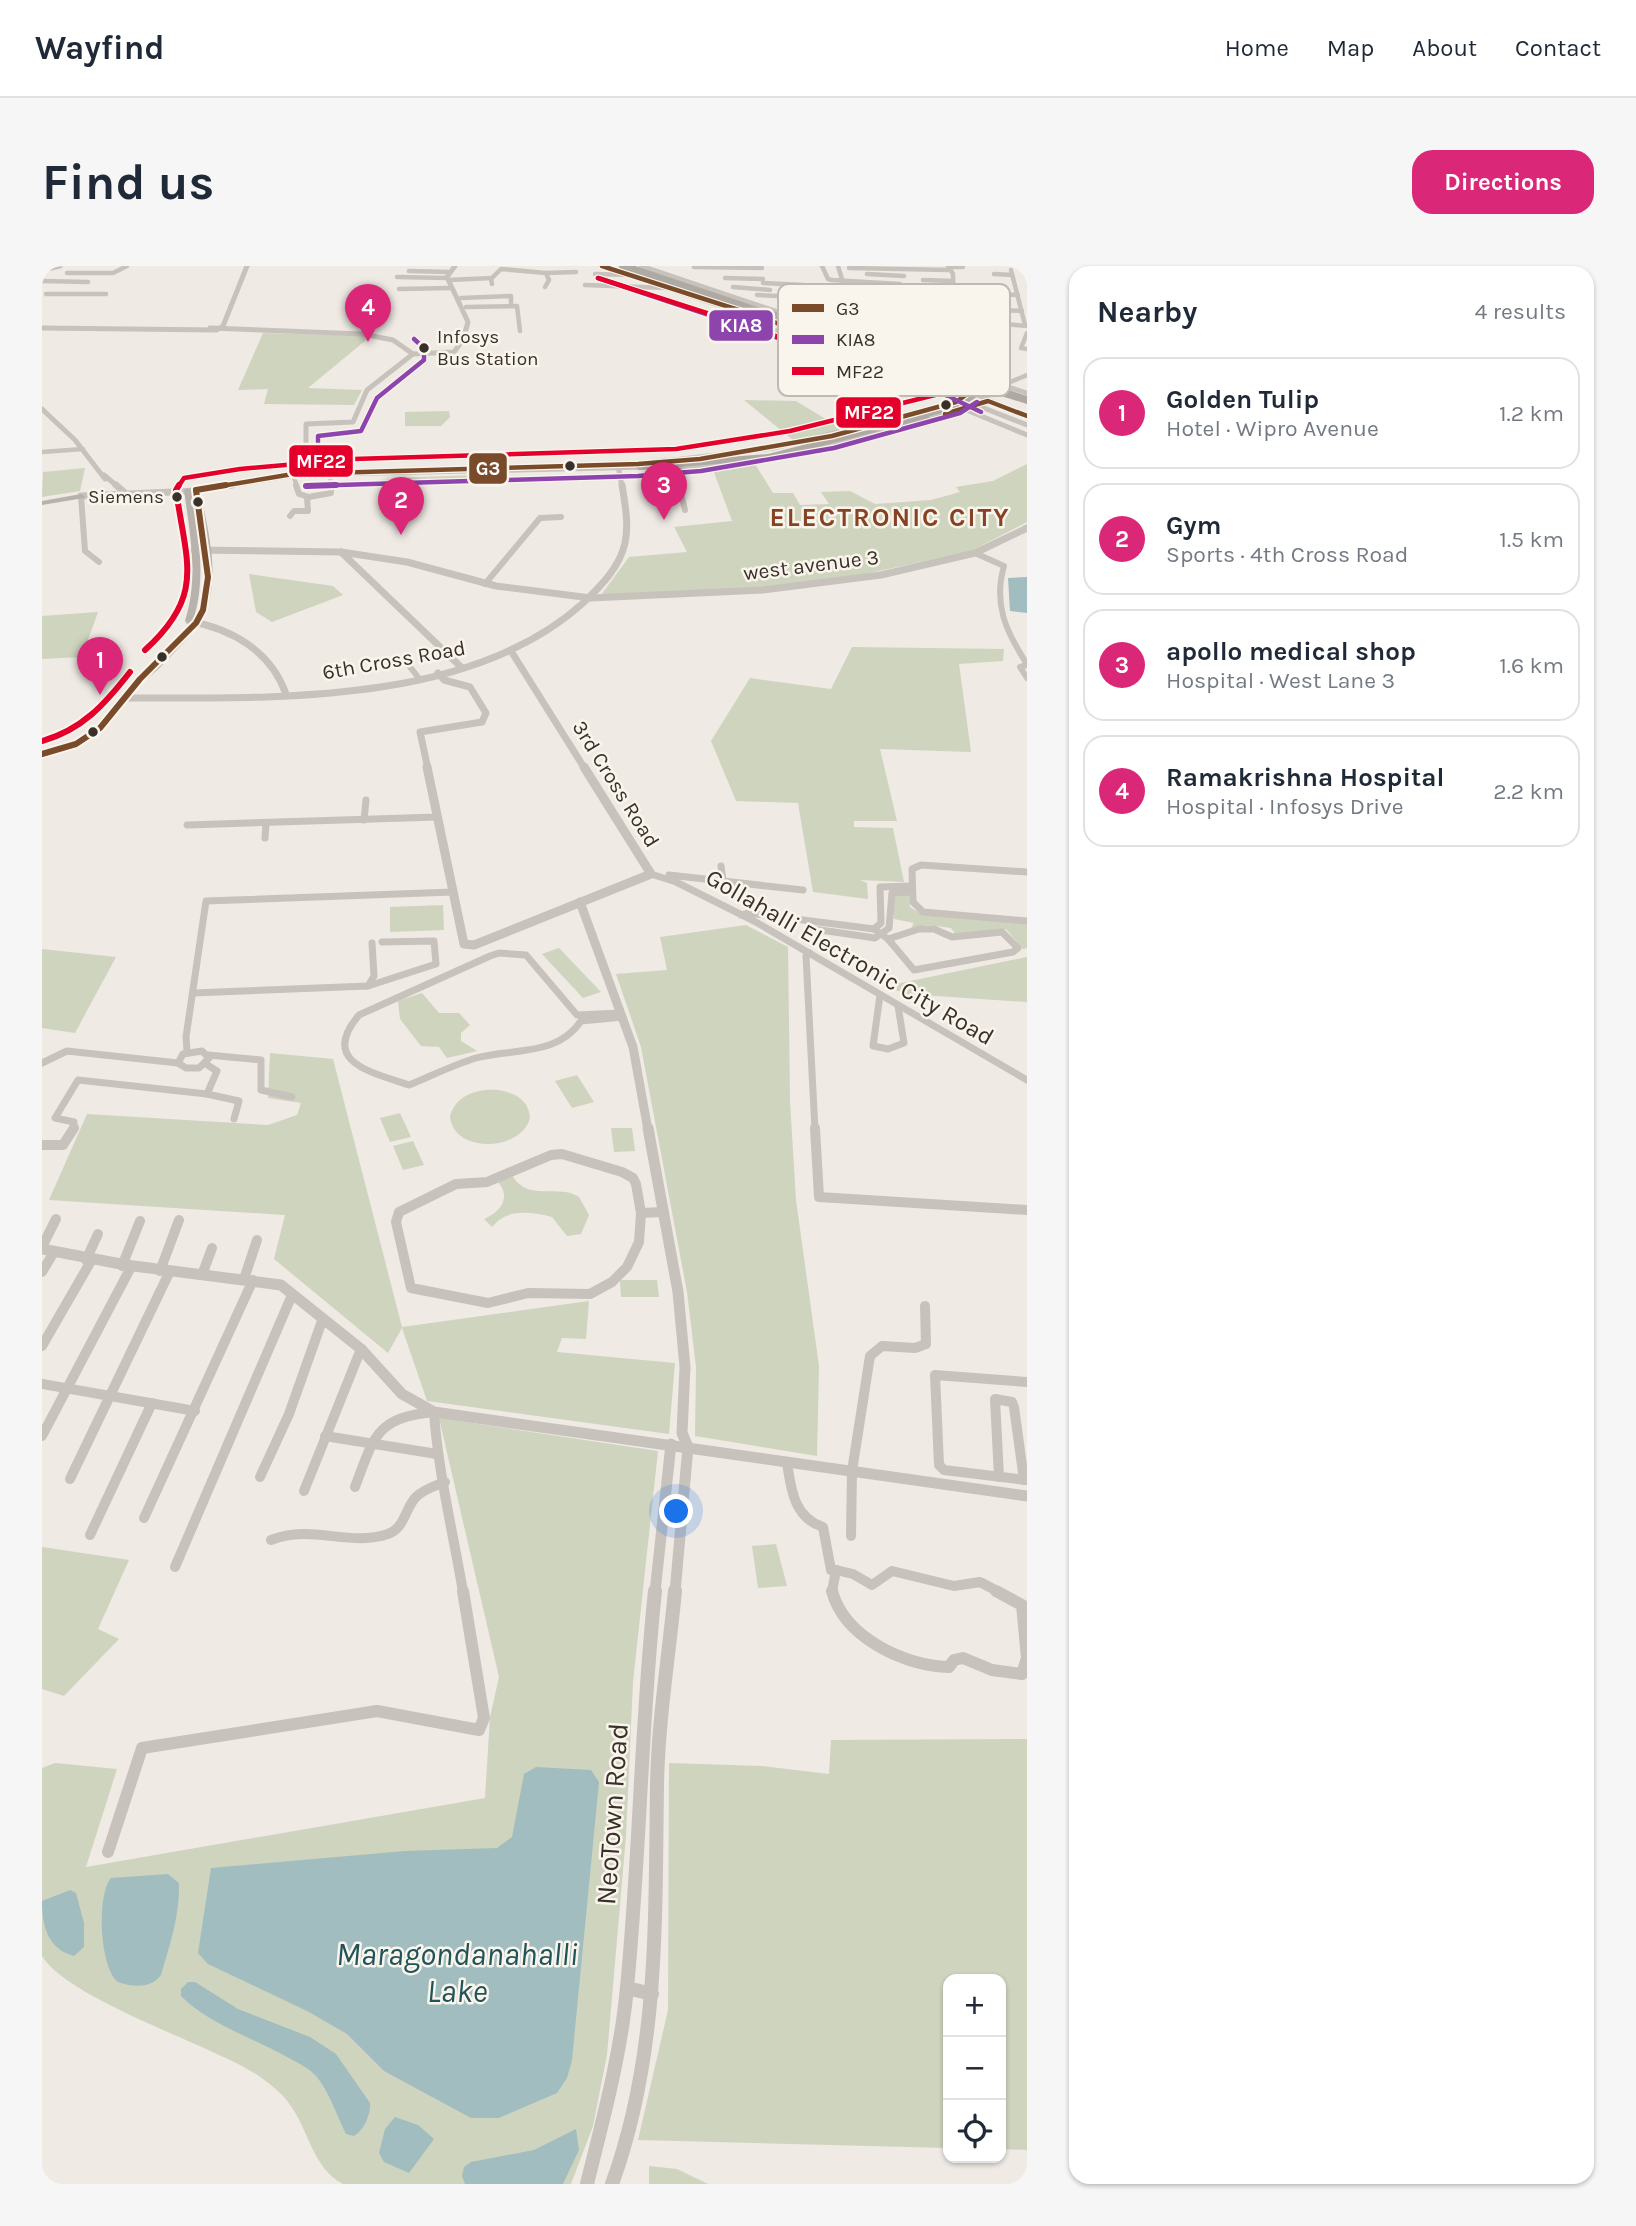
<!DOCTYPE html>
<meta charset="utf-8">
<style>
body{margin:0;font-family:Karla,sans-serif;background:#f6f6f7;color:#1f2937}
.controls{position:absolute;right:21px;bottom:21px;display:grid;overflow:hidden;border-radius:14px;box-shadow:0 2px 5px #0004}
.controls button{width:63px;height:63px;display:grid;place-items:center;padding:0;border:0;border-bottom:2px solid #e0e1e3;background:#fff;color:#1f2937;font:35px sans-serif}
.you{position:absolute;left:635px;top:1246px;width:24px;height:24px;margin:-18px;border:5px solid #fff;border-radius:50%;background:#1a73e8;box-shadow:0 0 0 10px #1a73e833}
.badge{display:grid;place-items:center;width:46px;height:46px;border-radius:50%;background:#db2777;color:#fff;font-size:23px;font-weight:700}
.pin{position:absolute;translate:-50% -58px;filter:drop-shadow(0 2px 4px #0008)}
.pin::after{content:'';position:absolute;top:37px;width:24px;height:21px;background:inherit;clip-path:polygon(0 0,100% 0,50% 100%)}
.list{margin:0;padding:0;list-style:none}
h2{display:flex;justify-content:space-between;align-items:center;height:91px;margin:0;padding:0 28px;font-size:30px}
h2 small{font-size:23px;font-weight:400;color:#747a83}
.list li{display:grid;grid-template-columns:46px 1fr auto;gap:21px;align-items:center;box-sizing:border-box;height:112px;margin:0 14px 14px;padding:0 14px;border:2px solid #e0e1e3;border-radius:21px}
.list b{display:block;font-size:26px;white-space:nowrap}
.list p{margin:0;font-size:23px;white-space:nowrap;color:#747a83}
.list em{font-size:23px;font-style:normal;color:#747a83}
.icon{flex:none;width:38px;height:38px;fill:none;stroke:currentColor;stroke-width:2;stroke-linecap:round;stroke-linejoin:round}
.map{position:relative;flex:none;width:985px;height:1918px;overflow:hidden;border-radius:21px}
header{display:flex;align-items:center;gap:42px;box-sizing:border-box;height:98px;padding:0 35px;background:#fff;border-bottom:2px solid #e0e1e3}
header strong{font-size:33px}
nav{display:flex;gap:38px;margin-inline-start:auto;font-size:24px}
.intro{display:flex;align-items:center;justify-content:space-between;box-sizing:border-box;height:168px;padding:0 42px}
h1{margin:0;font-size:49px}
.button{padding:18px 32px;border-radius:21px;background:#db2777;color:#fff;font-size:24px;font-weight:700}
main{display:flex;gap:42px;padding:0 42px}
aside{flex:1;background:#fff;border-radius:21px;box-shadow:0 2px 5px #0004}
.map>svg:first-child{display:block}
.green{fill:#cfd4be}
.water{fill:#a1bdbf}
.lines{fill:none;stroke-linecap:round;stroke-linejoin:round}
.minor-far4{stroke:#c8c2bc;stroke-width:4.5}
.minor-far3{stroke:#c8c2bc;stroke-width:6}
.minor-far2{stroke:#c8c2bc;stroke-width:7}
.minor-far1{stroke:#c8c2bc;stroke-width:10}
.minor{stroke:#c8c2bc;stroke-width:12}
.tertiary-far4{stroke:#c8c2bc;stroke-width:5}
.tertiary-far3{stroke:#c8c2bc;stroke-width:7}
.tertiary-far2{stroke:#c8c2bc;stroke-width:9}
.tertiary-far1{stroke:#c8c2bc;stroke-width:11}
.tertiary{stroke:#c8c2bc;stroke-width:14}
.secondary{fill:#b8b2ad;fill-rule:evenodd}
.trunk{fill:#aea8a2;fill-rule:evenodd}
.motorway{fill:#aea9a3;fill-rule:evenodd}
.motorway-bridge{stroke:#aea9a3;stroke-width:8}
.bus-1-far1-casing{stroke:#faf5ec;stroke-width:7}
.bus-1-casing{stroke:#faf5ec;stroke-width:10}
.bus-2-far1-casing{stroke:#faf5ec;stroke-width:7}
.bus-2-casing{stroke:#faf5ec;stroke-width:10}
.bus-3-far1-casing{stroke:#faf5ec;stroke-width:7}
.bus-3-casing{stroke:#faf5ec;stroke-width:10}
.bus-1-far1{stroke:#7a4b2a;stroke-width:4.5}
.bus-1{stroke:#7a4b2a;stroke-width:6}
.bus-2-far1{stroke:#8e44ad;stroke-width:4.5}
.bus-2{stroke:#8e44ad;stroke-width:6}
.bus-3-far1{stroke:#e4002b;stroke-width:4.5}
.bus-3{stroke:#e4002b;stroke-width:6}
.bus-dot{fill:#39302a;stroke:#faf5ec;stroke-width:2.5}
.labels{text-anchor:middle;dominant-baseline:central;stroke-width:5;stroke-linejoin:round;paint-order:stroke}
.far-bus-label{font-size:19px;fill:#39302a;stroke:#faf5ec;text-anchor:start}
.far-street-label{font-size:21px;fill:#39302a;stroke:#faf5ec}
.street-label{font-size:24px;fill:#39302a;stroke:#faf5ec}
.far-district-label{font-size:26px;font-weight:bold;letter-spacing:2px;fill:#874224;stroke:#faf5ec}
.near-street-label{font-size:28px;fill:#39302a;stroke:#faf5ec}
.near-water-label{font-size:32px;font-style:italic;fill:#20535a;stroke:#faf5ec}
.key{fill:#faf5ec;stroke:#c0bab2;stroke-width:2}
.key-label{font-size:19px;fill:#39302a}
.line-badge{stroke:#faf5ec;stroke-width:2.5}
.badge-label{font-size:19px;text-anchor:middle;font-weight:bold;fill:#fff}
</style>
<header>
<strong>Wayfind</strong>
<nav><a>Home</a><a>Map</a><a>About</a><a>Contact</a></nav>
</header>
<div class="intro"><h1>Find us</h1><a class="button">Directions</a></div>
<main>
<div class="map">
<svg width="985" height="1918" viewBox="0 0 985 1918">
<rect width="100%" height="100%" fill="#efeae4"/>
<g class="green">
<path d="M221,67L329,70L266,122L320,124L312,139L222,138L226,123L196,124Z"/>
<path d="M702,134L754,135L800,163L751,174Z"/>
<path d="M407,145L408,151L399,160H363V146Z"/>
<path d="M713,198L731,227H751L758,239L787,238L779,226L808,225L833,238L889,234L918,226L914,221L951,215L985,198V256L929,285L805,312L724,321L559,329L587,291L645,286L632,261L690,255L670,201Z"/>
<path d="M43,202L38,225L0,231L1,206Z"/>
<path d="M435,209L436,217L353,220L352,212Z"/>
<path d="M207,308L291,320L301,329L230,356L214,346Z"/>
<path d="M56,346L40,391L0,393V350Z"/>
<path d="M810,381L962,383L961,395L917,398L929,486L838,483L855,555H812V561L851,562L862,616L818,614L825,617L826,633L771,626L756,537L694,535L669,475L708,412L789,423Z"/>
<path d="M850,627L867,628L868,641L879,648L985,657V682L981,683L964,663L915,670L909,662L886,659L869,662L872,657L852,653Z"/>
<path d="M401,639L402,664L348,666V641Z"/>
<path d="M704,659L746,681L748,835L754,934L777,1100L775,1190L653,1170L654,1101L645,1026L599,781L574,708L625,704L618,671Z"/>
<path d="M517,682L559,726L541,732L500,688Z"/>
<path d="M0,683L74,691L33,767L0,762Z"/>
<path d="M985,691V736L864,728L844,720Z"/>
<path d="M380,727L397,747H417L428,759L419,767V775L435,785L405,792L397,781L379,780L358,753L356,735Z"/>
<path d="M228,787L291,793L360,1061L547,1035L544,1073L520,1072L515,1086L633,1097L627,1168L385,1135L360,1062L346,1087L232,993L243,949L7,934L45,848L226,859L255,849L259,837L226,832Z"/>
<path d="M535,809L552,836L530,842L513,815Z"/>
<path d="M457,824C473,827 487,834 488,852C479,886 411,888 408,850C414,828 437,822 457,824Z"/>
<path d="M358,847L369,871L348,876L338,852Z"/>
<path d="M569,862H590L593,885L572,886Z"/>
<path d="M371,875L382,899L361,904L351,880Z"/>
<path d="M470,909C486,937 515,917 537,931L547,949L539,968L525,970L510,951C489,946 465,942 450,961L442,953C459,946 470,931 455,915Z"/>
<path d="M578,1014H615L617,1031H579Z"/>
<path d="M397,1152L616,1185L591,1416L584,1570L565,1789L551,1860L529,1918H301C270,1902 267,1863 246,1836C239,1826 224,1815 214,1808C166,1778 26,1733 0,1690V1502L13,1497L75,1503L44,1601L443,1532L448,1451L457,1411Z"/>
<path d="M734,1278L745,1320L716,1322L710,1280Z"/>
<path d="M0,1281L87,1294L56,1363L77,1373L22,1430L0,1423Z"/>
<path d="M985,1473V1884L959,1883V1713H906V1882L596,1874L626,1744L627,1497L720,1500L787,1508L789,1474Z"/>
<path d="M607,1900L635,1903L666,1918H607Z"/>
</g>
<g class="water">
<path d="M985,311V347L968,345L966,312Z"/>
<path d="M494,1501L549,1504L557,1516L530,1794L525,1812L515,1827L457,1852H429L342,1805L305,1768L267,1746L166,1698L156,1687L169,1602L363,1585L455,1582L470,1571L482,1508Z"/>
<path d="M126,1608L137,1617C138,1649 128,1678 119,1709C109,1723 90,1721 76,1716C58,1702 54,1630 69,1612Z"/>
<path d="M28,1624L34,1627L42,1657V1681L32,1690C5,1683 0,1659 0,1635Z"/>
<path d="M153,1716L196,1743L268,1771L294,1788L328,1837C329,1848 322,1864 312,1870L304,1868C295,1850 287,1825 274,1810C267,1802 256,1797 247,1792C212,1772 168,1759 139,1730V1723L146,1716Z"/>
<path d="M353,1851L376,1859L392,1873L367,1907L342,1896L337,1887L343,1863Z"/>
<path d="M534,1863L537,1884L521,1918H423L420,1910L422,1901L429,1896L492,1884Z"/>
</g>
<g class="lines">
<g class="minor-far4">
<path d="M780,0L786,13L790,14L858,18"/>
<path d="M796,0L802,20"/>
<path d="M906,0L911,8L912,47L908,50L916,87"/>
<path d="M652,1L720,2"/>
<path d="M907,1H921"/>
<path d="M807,2L908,4"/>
<path d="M969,4L983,59"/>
<path d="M367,5L407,6"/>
<path d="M25,7H71L85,0"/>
<path d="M504,7L534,6"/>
<path d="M553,8L586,9"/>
<path d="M825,8L862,10"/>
<path d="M952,8L970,9"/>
<path d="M355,11L406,12"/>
<path d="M683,12L721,13"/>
<path d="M406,14L450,12"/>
<path d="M881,14L911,15"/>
<path d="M0,15L46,16"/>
<path d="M721,17L761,19"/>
<path d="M450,18L449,13L459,3L504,7L507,14L503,21"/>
<path d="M543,19L627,22"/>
<path d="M691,21L728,24"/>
<path d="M357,23L409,22"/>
<path d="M752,25L801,26"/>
<path d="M4,28H64"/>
<path d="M891,28L892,46L910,49"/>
<path d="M954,28L976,29"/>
<path d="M715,29L860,36L871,35L877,24"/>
<path d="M419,32L469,30V39"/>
<path d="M912,34H939V49"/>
<path d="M424,41L475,40L478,65"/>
<path d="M950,44L980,45"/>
<path d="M740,47L744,24"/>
<path d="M712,49L708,65L755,64"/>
<path d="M909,53L985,60"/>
<path d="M985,67L979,82L985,83"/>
<path d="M913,71L964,73"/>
<path d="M864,89L916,87"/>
<path d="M917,92L947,90"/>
<path d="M961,119L985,109"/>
<path d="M0,186L41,183"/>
<path d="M632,201L637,221"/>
<path d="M251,208L255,221"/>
<path d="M288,209L289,221"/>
</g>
<g class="minor-far3">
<path d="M254,219L257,228L267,231L289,227V219"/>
<path d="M637,219L643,244"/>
<path d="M39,230L43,285L57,296"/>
<path d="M248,250L252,245H266L265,231"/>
<path d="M933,287L962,300C951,338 964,366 985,398"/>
<path d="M443,318L498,252L519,251"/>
<path d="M361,392L376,411"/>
<path d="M985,399L978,401L985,412"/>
</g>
<g class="minor-far2">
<path d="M322,554L324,534"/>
<path d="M145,559L396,551"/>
<path d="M223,572L224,558"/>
<path d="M679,600L681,614"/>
<path d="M985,606L879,599L870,603L871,636L881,646L985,655"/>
<path d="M609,608L634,616L712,655L985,814"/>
<path d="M627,609L761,624"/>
<path d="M699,649L706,647L832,663L839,657L838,621L869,620"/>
<path d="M772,663L833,672L847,662L850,627L870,626"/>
<path d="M832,663L846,673"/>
<path d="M877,663H892L910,671L960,666L976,682L971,686L872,704L846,673Z"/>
<path d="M768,687L764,690L773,864"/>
<path d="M326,720L394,698L392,675L340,676"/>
<path d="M151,727L326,720L332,710L330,677"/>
<path d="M838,729L831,780L846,783L862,777L856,740"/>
<path d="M579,747L535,749L484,689L457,687L448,690L317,749C277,796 329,806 367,819C389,810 411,799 434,792C470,782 515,791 539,755L581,751"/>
<path d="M145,785L144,771L164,635L411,626"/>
<path d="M160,785L167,792L157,802H144L136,797L141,788Z"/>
<path d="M166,789L219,794V824L250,831"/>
<path d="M0,797L25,785L136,797"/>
<path d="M165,828L197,835L192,853"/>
<path d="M31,864L32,856L13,852L36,814L165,828L175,805L164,798"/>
</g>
<g class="minor-far1">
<path d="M773,862L777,931L985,944"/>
<path d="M0,879H21L32,862"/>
<path d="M520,888L580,906L591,912L594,918L599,947L597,976L585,1001L570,1016L548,1028L486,1027L446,1037L369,1022L354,956L357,946L414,918L445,916L509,889Z"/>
<path d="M599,947L620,946"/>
<path d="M0,981L14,953"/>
<path d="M44,994L56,968"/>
<path d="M80,1000L98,955"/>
<path d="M118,1005L137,954"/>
<path d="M0,1006L12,986"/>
<path d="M160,1009L170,982"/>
<path d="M202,1013L215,974"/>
<path d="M0,1080L49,995"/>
<path d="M985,1116L893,1109L897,1199L902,1204L985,1214"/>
<path d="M0,1118L153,1145"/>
<path d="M0,1170L89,1001"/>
<path d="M283,1170L395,1188"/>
<path d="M745,1197C749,1223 752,1252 781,1261L789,1304H794"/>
<path d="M218,1211L247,1148L280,1055"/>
<path d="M957,1211L953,1133L970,1136L972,1141L982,1214"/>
<path d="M28,1213L127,1007"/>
<path d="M313,1221C332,1171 334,1151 392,1146C396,1206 411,1266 421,1326"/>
<path d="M262,1225L319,1083"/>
<path d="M102,1252L211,1014"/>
<path d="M48,1269L110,1137"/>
<path d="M809,1270L810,1205L828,1090L840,1080L873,1082L884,1078L883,1040"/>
<path d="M229,1274C271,1258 306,1281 346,1268C363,1262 363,1242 374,1231C382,1223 393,1220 403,1216"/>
<path d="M133,1301L250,1029"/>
<path d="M794,1304L811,1308L830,1319L850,1305L912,1320L938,1316L957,1326"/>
<path d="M790,1326L794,1304"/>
</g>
<g class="minor">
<path d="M790,1325C802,1371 862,1400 907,1401L912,1394L921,1392L950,1404L980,1408L985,1392L980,1339L954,1325"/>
<path d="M66,1586L100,1482L335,1445L437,1464L442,1452L421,1325"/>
</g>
<g class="tertiary-far4">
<path d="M560,0L900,114L985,150"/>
<path d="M599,0L849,84"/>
<path d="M981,0L985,2"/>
<path d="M0,4L18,0"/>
<path d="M0,62L175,64L181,60L205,0"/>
<path d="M168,62L320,68L351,74L371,88L412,86L421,74L426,56L405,11L413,0"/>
<path d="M874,92L985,127"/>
<path d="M934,139L985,159"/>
<path d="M0,143L33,174L63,213"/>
<path d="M922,143L985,169"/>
<path d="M598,198L732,182L891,142"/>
<path d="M576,199L580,221"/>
<path d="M628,201L708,197L744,191L946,135"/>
<path d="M62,209L76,221"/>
<path d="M264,209V158L311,156L325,124L371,88"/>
<path d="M179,221L251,209L605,201"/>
</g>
<g class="tertiary-far3">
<path d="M74,219L83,227"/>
<path d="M39,230L154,225L190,219"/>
<path d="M152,284L299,286L365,296L454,320L549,332L721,324L839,309L933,287L985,262"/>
<path d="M299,286L420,402"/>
<path d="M147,355C190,363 229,385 244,428"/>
<path d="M469,385L543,503"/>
<path d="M84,432C229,432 427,440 541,337C558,321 578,301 583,277C587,258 583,238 580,219"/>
<path d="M386,503L378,466L440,456L444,447L428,421L402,414L396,407"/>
</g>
<g class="tertiary-far2">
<path d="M385,501L422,678L432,679L609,608L542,501"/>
<path d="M538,636L591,781L606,864"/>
</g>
<g class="tertiary-far1">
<path d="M606,862L636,1026L643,1101L640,1167L646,1181"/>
<path d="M0,983L84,999L239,1019L319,1083L360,1128L392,1146L985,1230"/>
<path d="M613,1326L629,1178"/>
<path d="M633,1326L646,1181"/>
</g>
<g class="tertiary">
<path d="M585,1722L610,1728"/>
<path d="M545,1918C561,1853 579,1788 585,1721C598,1589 599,1456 613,1325"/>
<path d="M570,1918C617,1789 613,1655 615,1520C616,1455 627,1389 633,1325"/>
</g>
<g class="secondary">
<path d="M146,222L150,224C156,269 165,311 151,355L147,357L143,355C157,311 148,269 142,224Z"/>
<path d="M151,222L158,224C165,261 178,305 165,342C160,359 145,373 133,386C123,396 113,408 101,415C68,457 55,479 0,491V485C49,475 66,448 95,411L102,407C150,358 169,350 160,276C158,259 150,239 151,222Z"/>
<path d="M39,228L43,230L42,232L0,239V235Z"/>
</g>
<g class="trunk">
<path d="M728,44L915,105L916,107L909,109L726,47Z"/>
<path d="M908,110L985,134V138L908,114Z"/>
</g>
<g class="motorway">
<path d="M895,101L985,130V135L892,105Z"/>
<path d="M884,147L887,148V152L726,194L597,204L593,201L597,198L726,188Z"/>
</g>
<path class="motorway-bridge" d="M581,0L905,109L932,123V128L917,138L881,148"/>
<defs>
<g id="bus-1-far1">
<path d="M903,148L946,135L985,150"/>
<path d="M173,221L251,208L596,198L658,193L790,170L914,136L928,126L712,49L560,0"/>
</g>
<g id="bus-1">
<path d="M154,224L184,219"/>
<path d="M0,488L34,478L58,462L98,413L154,357L161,344L166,311L154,224"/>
</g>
<g id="bus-2-far1">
<path d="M556,12L895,125L939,146"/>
<path d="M276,209V170L319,165L335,132L382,94V82L372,73"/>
<path d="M264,220L596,210L659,205L792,182L918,147L935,136"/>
</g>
<path id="bus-2" d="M264,220L294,219"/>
<path id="bus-3-far1" d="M136,221L142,212L198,203L311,193L634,183L748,165L897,128L708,61L556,12"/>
<g id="bus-3">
<path d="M103,384C164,329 144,296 134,224L137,219"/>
<path d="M0,475C40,464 63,438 88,406"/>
</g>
</defs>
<use href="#bus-1-far1" class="bus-1-far1-casing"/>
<use href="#bus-1" class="bus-1-casing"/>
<use href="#bus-2-far1" class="bus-2-far1-casing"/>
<use href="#bus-2" class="bus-2-casing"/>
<use href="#bus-3-far1" class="bus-3-far1-casing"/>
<use href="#bus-3" class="bus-3-casing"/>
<use href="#bus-1-far1" class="bus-1-far1"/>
<use href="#bus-1" class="bus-1"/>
<use href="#bus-2-far1" class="bus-2-far1"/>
<use href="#bus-2" class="bus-2"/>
<use href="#bus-3-far1" class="bus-3-far1"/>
<use href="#bus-3" class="bus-3"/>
</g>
<g class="bus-dot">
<circle cx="382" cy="82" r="6"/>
<circle cx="904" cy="139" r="6"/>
<circle cx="528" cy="200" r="6"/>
<circle cx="135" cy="231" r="6"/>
<circle cx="156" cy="236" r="6"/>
<circle cx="120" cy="391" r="6"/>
<circle cx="51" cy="466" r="6"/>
</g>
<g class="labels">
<g class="far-bus-label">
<text x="395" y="71">Infosys<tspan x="395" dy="22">Bus Station</tspan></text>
<text x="122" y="231" text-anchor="end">Siemens</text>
</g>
<g class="far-street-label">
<text transform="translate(769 299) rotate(-7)">west avenue 3</text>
<text transform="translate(352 394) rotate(-10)">6th Cross Road</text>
<text transform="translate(574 518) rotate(58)">3rd Cross Road</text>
</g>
<g class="street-label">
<text transform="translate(808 691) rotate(30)">Gollahalli Electronic City Road</text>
</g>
<g class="far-district-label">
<text x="848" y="251">ELECTRONIC CITY</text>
</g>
<g class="near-street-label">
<text transform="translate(570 1548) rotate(-86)">NeoTown Road</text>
</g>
<g class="near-water-label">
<text x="415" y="1688">Maragondanahalli<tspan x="415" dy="37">Lake</tspan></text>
</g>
</g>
<rect x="736" y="18" width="232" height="112" rx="10" class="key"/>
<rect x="750" y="38" width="32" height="8" fill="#7a4b2a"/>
<rect x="750" y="69" width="32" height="9" fill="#8e44ad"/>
<rect x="750" y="101" width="32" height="8" fill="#e4002b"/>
<g class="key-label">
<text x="794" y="49">G3</text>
<text x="794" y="80">KIA8</text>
<text x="794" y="112">MF22</text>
</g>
<g class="line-badge">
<rect x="666" y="43" width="66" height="33" rx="7" fill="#8e44ad"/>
<rect x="793" y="130" width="67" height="33" rx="7" fill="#e4002b"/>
<rect x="246" y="178" width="66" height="34" rx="7" fill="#e4002b"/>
<rect x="426" y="186" width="40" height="33" rx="7" fill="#7a4b2a"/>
</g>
<g class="badge-label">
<text x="699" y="66">KIA8</text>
<text x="827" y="153">MF22</text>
<text x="279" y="202">MF22</text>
<text x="446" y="209">G3</text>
</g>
</svg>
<div class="controls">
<button>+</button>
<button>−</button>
<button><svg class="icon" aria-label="locate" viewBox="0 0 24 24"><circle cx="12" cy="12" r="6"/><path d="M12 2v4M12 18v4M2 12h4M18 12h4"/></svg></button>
</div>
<div class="you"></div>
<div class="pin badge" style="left:58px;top:429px">1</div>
<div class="pin badge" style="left:359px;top:269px">2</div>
<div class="pin badge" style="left:622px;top:254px">3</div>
<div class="pin badge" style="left:326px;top:76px">4</div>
</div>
<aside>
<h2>Nearby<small>4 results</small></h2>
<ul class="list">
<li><span class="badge">1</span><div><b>Golden Tulip</b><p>Hotel · Wipro Avenue</p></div><em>1.2 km</em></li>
<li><span class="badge">2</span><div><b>Gym</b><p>Sports · 4th Cross Road</p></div><em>1.5 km</em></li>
<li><span class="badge">3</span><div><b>apollo medical shop</b><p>Hospital · West Lane 3</p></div><em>1.6 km</em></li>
<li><span class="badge">4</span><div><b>Ramakrishna Hospital</b><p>Hospital · Infosys Drive</p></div><em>2.2 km</em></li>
</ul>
</aside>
</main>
